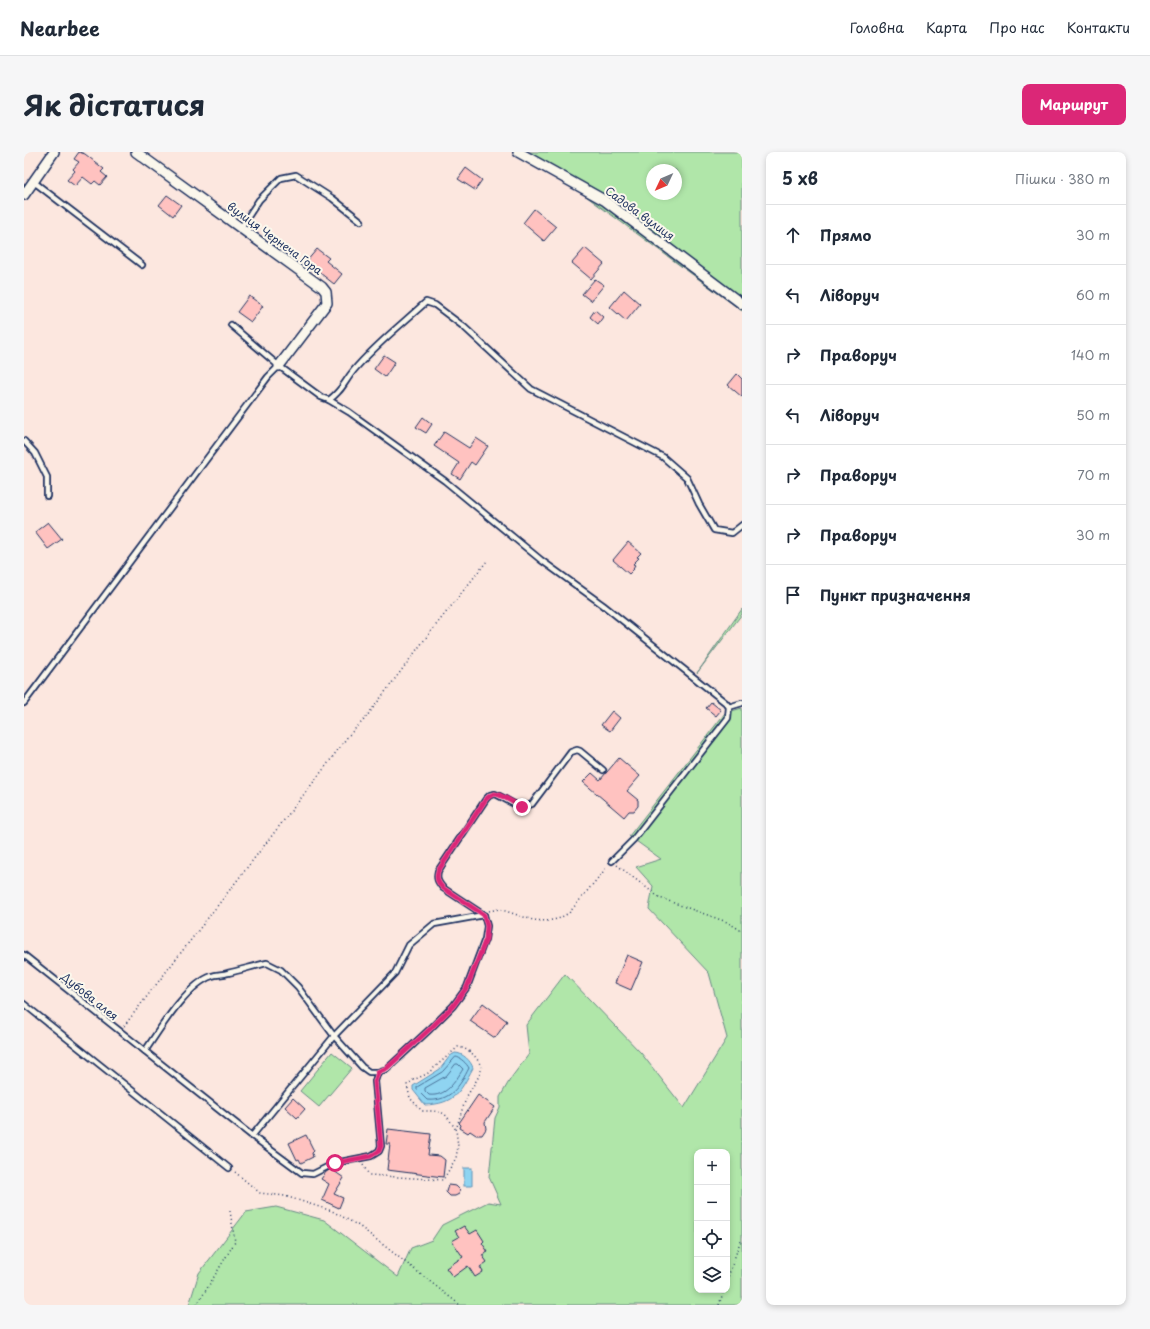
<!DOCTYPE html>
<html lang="uk">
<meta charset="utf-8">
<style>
body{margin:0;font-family:"Playpen Sans",sans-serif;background:#f6f6f7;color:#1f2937}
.controls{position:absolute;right:12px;bottom:12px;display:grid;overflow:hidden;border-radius:8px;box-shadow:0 2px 6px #0003}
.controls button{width:36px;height:36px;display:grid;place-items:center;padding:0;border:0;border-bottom:1px solid #e0e1e3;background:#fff;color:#1f2937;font:20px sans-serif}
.compass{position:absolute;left:622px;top:12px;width:36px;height:36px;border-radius:50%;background:#fff;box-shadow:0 2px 6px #0003;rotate:226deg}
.stop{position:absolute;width:12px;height:12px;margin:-9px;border:3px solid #db2777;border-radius:50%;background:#fff}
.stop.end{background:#db2777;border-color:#fff;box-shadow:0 1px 4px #0008}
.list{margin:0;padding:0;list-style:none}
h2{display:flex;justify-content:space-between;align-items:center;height:52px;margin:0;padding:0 16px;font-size:17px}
h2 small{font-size:13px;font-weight:400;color:#747a83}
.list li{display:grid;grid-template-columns:26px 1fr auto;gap:12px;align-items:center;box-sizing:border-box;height:60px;padding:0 16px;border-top:1px solid #e0e1e3}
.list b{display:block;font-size:15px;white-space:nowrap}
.list em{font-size:13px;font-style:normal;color:#747a83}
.icon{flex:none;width:22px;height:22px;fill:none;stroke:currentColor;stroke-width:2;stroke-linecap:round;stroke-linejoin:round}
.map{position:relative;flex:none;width:718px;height:1153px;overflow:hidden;border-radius:8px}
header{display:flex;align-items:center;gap:24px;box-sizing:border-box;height:56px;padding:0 20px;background:#fff;border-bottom:1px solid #e0e1e3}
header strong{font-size:19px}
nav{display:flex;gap:22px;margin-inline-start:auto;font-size:14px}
.intro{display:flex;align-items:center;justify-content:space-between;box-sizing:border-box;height:96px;padding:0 24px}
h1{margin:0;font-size:28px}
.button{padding:10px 18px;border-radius:8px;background:#db2777;color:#fff;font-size:14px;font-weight:700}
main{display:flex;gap:24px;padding:0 24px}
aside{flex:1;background:#fff;border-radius:8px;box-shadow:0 2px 6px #0003}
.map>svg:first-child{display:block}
.green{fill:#b0e6a9;stroke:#668a84;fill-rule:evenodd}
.water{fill:#8fd4f1;stroke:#6192b6}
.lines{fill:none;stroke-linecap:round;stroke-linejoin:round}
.shore{stroke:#497199;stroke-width:1}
.building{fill:#ffc2c0;stroke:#1b2f5e}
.service-casing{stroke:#1b2f5e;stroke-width:8}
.minor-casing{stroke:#1b2f5e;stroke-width:12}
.path{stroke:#1b2f5e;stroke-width:1.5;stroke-dasharray:1 3;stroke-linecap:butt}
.service{stroke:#fbf7ec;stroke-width:4.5}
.minor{stroke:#fbf7ec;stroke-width:9}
.route{stroke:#db2777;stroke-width:5}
.labels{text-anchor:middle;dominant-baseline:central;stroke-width:4;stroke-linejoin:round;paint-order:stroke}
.street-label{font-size:11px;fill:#1b2f5e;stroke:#fbf7ec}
</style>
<header>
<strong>Nearbee</strong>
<nav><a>Головна</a><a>Карта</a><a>Про нас</a><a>Контакти</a></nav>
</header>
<div class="intro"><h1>Як дістатися</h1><a class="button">Маршрут</a></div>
<main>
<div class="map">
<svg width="718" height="1153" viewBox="0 0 718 1153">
<rect width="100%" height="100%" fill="#fce7df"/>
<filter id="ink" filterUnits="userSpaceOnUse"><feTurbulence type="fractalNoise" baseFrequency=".025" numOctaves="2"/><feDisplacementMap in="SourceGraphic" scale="8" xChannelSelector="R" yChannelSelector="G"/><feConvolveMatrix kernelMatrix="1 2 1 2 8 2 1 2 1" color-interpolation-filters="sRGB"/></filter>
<g filter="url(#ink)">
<g class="green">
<path d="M502,0H718V159ZM628,18H652V42H628Z"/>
<path d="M718,457V462L673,521Z"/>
<path d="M718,556V1153H165L175,1121L222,1060L252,1055L300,1068L374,1125L387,1096L408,1088L418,1073L464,1050L477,1052L465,1025L471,966L476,955V945L487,926L505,902L502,873L541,822L617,901L660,956L703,886L685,821L625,757L629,734L612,715L637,707L605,684L701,561ZM673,1000H703V1138H673Z"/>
<path d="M308,900L328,916L295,955L276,939Z"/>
</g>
<g class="water">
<path d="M431,901C439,901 447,909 449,916C436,940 431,952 401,953L389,938V934L416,917L426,904Z"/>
<rect x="440" y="1016" width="8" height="18"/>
</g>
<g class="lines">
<g class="shore">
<path d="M432,905C436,905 443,912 445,916C436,934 426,950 403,948L393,938V935L418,920Z"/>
<path d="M432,912H434L439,917C431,930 422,945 405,943L401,939V936L422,924Z"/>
</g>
</g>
<g class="building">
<path d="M55,0L61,2L80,17L77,20L83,25L76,33L71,29L68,32L59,25L51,34L43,28L51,19L49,17L55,10L50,7Z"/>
<path d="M442,16L458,28L451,38L434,27Z"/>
<path d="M143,43L157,53L149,64L135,53Z"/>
<path d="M510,57L532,75L520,89L499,71Z"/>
<path d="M561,96L580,112L567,127L548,111Z"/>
<path d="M293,97L305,106L302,109L318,122L310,132L282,110Z"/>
<path d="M571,127L580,133L567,149L558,142Z"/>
<path d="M600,138L616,152L602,169L586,155Z"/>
<path d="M225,144L239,154L227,170L213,160Z"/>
<path d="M571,158L579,165L574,172L566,165Z"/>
<path d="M360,203L371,210L361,225L350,217Z"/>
<path d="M713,222L718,227V245L704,233Z"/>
<path d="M399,265L408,272L402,281L392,275Z"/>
<path d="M420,280L445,296L452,286L464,294L451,313L447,310L436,327L428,322L435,311L410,294Z"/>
<path d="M24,370L38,387L24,397L11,380Z"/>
<path d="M604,390L617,401L613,405L615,406L609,412L611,413L609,416L610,417L605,422L589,408Z"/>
<path d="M687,550L697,558L692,564L682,556Z"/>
<path d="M588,559L596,566L586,579L577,573Z"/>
<path d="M595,606L616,624L603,639L614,648V654L610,659H605L600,665L559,630L568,621L576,628Z"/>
<path d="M603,803L619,810L607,838L591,831Z"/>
<path d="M459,851L483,869L471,886L446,869Z"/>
<path d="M454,943L471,955L461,970L462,977L458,983H452L446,979L444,981L436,976L437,973L435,971Z"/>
<path d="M269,946L281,957L273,966L261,955Z"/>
<path d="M364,977L407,982L404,1003L416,1004L421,1008L419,1025L363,1018L366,992H362Z"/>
<path d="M282,983L290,999L288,1001L289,1005L277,1011L275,1007L273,1008L265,991Z"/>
<path d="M307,1017L320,1026L310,1042L319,1046L315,1056L298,1048L305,1032L297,1027L302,1020Z"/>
<path d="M424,1033L432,1034L436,1038L435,1042L431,1044H426L422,1040Z"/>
<path d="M440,1074L446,1082L453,1078L460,1089L458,1091L464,1100L458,1103L463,1110L456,1115L459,1120L451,1125L444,1114L429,1125L422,1116L439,1105L428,1089L435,1085L431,1079Z"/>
</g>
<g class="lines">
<defs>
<g id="service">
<path d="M10,30L118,113"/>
<path d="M216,77L235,48L257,26L272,23L308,46L337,69"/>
<path d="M207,173L255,214L297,245L305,248C319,238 320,230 330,218C351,193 378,172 402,150L411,153L440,175L507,237L639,305L663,326L675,352L690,378L708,381L718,373"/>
<path d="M305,248L325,260L421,329L517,408L579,453L702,551L705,555L704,566L609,688L588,709"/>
<path d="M0,289L11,301L23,325V344"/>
<path d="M0,551L244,225L255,214"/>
<path d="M705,555L718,551"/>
<path d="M0,803L228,984L278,1021L289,1022L311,1011L347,1004L355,999L357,994L351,929L354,920"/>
<path d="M0,852L205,1016"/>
<path d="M121,899C136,877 163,832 188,824C193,822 199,823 204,821C217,818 230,814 243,811L257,818L274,835L310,884L338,915L345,920H354L363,917L406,877L429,854L443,835L461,787L463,774L460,763L419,736C414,730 412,727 414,719L462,647L466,643L471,642C484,647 494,659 508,652L547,600L553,598L556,599L579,618"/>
<path d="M228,984L310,884L371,821L385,793L410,772L460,763"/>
</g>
<g id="minor">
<path d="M112,0L298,135L302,140L303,151L255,214"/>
<path d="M494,0L580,48L718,152"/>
<path d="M0,43L30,0"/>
</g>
</defs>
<use href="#service" class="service-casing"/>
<use href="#minor" class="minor-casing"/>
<g class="path">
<path d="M593,713L636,746L703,770L718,779"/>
<path d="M465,759L475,757L509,768L522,769L534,767L545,761L583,715"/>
<path d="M100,874L302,614L324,584L340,568L401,487L463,409"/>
<path d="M339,1013L345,1023L419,1028L432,1006L434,994L432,978L437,961L443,944L455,924L458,916C453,905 446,897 434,895L403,922L389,928L383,933L386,946L398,959C421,959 420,959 432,978"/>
<path d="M211,1020L236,1041L261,1044L308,1059L335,1074L436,1153"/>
<path d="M703,1128L715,1093L718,1087"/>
<path d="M173,1153L211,1090L206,1059"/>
<path d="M695,1153L700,1138"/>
</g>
<use href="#service" class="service"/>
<use href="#minor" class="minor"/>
</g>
</g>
<g class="lines" filter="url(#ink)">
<path class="route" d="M311,1011L347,1004L355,999L357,994L351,930L354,920L363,916L406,877L429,854L443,835L462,787L463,774L460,763L419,736C414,731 412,727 414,719L462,647C465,645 467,642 471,642C478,642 490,652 498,655"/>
</g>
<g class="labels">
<g class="street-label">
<text transform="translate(616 61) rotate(36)">Садова вулиця</text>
<text transform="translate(251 86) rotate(36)">вулиця Чернеча Гора</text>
<text transform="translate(66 844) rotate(39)">Дубова алея</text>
</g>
</g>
</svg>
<div class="controls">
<button>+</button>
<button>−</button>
<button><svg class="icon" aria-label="locate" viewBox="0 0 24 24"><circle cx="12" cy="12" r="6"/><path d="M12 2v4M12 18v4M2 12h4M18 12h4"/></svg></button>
<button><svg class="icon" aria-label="layers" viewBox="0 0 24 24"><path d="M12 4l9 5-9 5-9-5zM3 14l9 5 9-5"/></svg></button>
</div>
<svg class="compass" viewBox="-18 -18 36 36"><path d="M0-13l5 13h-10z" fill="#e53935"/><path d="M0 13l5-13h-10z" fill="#747a83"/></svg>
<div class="stop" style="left:311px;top:1011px"></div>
<div class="stop end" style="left:498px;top:655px"></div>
</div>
<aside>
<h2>5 хв<small>Пішки · 380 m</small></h2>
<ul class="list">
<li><svg class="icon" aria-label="ahead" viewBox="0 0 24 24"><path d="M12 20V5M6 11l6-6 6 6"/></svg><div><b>Прямо</b></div><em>30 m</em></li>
<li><svg class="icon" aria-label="left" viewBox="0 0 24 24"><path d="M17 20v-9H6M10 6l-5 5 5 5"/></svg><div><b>Ліворуч</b></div><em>60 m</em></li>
<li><svg class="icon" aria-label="right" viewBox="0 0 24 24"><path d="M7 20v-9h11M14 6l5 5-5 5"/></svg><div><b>Праворуч</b></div><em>140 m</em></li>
<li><svg class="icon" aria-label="left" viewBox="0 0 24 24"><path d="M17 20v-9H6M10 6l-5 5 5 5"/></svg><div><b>Ліворуч</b></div><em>50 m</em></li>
<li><svg class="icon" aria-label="right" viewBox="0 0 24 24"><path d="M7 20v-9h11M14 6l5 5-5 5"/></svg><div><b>Праворуч</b></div><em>70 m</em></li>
<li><svg class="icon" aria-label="right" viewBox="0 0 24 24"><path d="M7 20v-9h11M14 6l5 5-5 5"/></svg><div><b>Праворуч</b></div><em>30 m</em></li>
<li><svg class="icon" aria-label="arrive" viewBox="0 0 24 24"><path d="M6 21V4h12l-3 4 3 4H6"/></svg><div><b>Пункт призначення</b></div></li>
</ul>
</aside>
</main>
